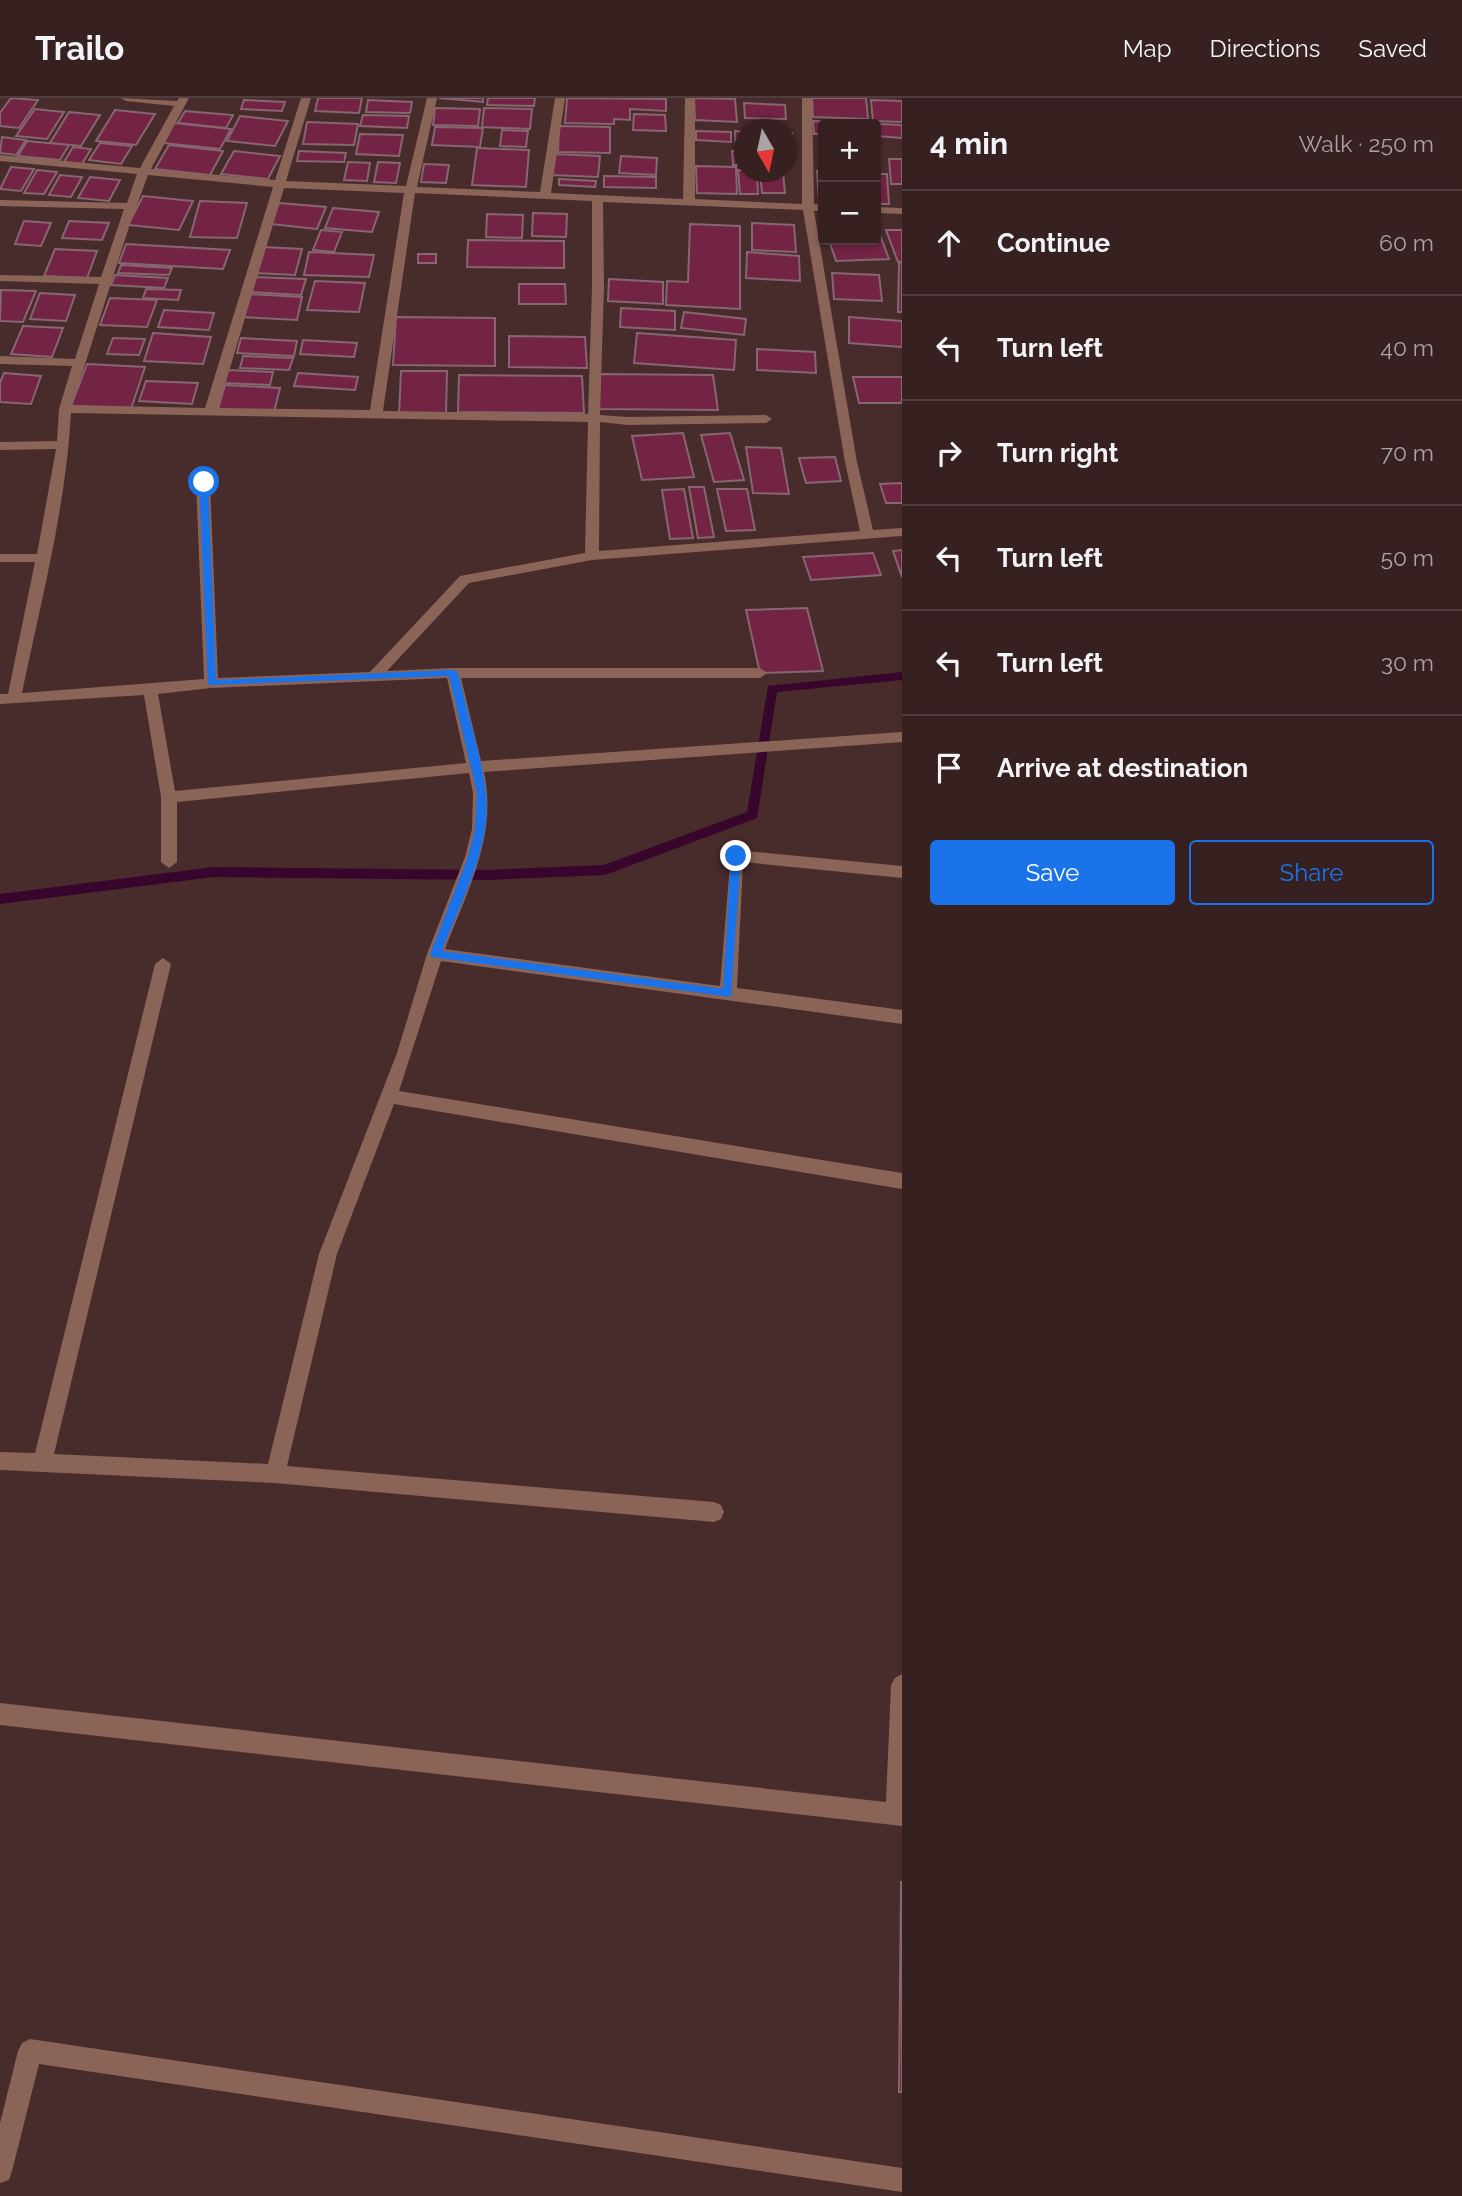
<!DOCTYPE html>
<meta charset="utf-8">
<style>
body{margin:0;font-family:Raleway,sans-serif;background:#3d2829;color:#f1f3f6}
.controls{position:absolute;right:21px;top:21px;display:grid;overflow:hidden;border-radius:7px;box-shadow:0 2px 5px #0004}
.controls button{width:63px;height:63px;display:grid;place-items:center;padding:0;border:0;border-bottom:2px solid #503e3e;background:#362020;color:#f1f3f6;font:35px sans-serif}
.compass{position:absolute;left:734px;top:21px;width:63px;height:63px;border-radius:50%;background:#362020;box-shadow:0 2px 5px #0004;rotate:171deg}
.stop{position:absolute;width:21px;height:21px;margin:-16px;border:5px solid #1a73e8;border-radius:50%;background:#fff}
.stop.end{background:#1a73e8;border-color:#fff;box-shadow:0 2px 7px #0008}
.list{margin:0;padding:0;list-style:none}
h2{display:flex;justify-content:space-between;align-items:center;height:91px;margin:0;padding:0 28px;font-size:30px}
h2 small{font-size:23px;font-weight:400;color:#aaa3a5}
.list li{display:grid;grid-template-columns:46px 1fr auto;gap:21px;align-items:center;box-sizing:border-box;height:105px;padding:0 28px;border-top:2px solid #503e3e}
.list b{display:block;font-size:26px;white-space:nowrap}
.list em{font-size:23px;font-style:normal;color:#aaa3a5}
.actions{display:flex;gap:14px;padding:21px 28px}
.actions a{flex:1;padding:16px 0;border:2px solid #1a73e8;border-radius:7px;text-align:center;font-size:24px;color:#1a73e8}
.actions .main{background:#1a73e8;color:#fff}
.icon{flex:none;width:38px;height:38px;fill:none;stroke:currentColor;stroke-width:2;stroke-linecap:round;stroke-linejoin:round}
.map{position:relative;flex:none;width:902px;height:2098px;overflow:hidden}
header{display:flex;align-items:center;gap:42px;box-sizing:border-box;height:98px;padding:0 35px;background:#362020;border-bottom:2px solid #503e3e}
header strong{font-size:33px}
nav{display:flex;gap:38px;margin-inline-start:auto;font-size:24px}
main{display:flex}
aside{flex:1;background:#362020}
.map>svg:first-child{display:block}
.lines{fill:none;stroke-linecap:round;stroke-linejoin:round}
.stream{fill:#38052d;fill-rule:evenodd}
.building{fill:#732344;stroke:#866670;stroke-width:2}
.street{fill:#896457;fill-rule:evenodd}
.route{fill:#1a73e8}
</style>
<header>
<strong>Trailo</strong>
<nav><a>Map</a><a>Directions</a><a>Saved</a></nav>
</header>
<main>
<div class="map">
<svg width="902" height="2098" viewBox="0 0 902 2098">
<rect width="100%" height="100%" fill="#482b2b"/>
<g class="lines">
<path class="stream" d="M902,574V582L777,594L757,720L605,777L487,782L214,779L0,806V796L214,769L487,772L604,767L747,714L768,588Z"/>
</g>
<g class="building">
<path d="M11,0L38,2L19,30L0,28V15Z"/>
<path d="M318,0H362L359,15L315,13Z"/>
<path d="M439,0H483V4Z"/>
<path d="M488,0H535L534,8L487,7Z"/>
<path d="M567,0L666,1V13L630,11V22L614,21V26L565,25Z"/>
<path d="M694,0L735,1L737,24L695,22Z"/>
<path d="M812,0H866L868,21L813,19Z"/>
<path d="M244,2L285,4L282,13L241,11Z"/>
<path d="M368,2L412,4L410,15L366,14Z"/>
<path d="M871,2L902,3V24L873,23Z"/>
<path d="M744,5L785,7L786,21L745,20Z"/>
<path d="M435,10L480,11L478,28L433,27Z"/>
<path d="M484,10L532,11L530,31L482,29Z"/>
<path d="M35,11L64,14L47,41L16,38Z"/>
<path d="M115,12L155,16L136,47L96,43Z"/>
<path d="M185,13L233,17L226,30L178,25Z"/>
<path d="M69,14L100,17L81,48L50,45Z"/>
<path d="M634,16L665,17L666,33L633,32Z"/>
<path d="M363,17L409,18L407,30L360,28Z"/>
<path d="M240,18L288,23L275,48L227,43Z"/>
<path d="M813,23L902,27V40L876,38V26H823V36H814Z"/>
<path d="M307,24L358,26L354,47L303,46Z"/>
<path d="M174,25L231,31L220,51L163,45Z"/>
<path d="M559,28L610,29V55L558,54Z"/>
<path d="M435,29L483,30L480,49L432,47Z"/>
<path d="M502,32L528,33L526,49L500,48Z"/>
<path d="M696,33L731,34V44L696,42Z"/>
<path d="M735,33L744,34V52H736Z"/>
<path d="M786,35H792L794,54L786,53Z"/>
<path d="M360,36L403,37L399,58L356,56Z"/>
<path d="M2,39L26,42L16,57L0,55Z"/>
<path d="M27,43L69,47L60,62L18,58Z"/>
<path d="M100,45L132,48L121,66L89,62Z"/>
<path d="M169,47L223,53L210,77L155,71Z"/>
<path d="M73,49L91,51L82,66L64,64Z"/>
<path d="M477,50L529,52L526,89L472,87Z"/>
<path d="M234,53L280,58L268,81L221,76Z"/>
<path d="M299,53L346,55L344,64L297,63Z"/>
<path d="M732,53L744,54V67H733Z"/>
<path d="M553,56L600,58L598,79L551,77Z"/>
<path d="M621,58L657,60L656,77L619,75Z"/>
<path d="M889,61H902V86H891Z"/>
<path d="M348,64L370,65L367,83L344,82Z"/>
<path d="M378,64L400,65L396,85L374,84Z"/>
<path d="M424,66L449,67L446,85L421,84Z"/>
<path d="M696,68L736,69L737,96L697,95Z"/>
<path d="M11,69L34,71L21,93L0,91Z"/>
<path d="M37,72L57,74L44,96L24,95Z"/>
<path d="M738,72L757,74L758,96H740Z"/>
<path d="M817,73H823V103H819Z"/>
<path d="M760,74H783L785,95H762Z"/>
<path d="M876,76H887L889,106H876Z"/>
<path d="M60,77L82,79L71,99L49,97Z"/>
<path d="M604,78L656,79V90L604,89Z"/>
<path d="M90,79L120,82L109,103L78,100Z"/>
<path d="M559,81L596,83L595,89L559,87Z"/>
<path d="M143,98L193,103L179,132L128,127Z"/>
<path d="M200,103L247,105L237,140L190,139Z"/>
<path d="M279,105L326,109L317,131L270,126Z"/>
<path d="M333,110L379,114L372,134L325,130Z"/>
<path d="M533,115L567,116L566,139L532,138Z"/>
<path d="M487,116L523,117L522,140L486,139Z"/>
<path d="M24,123L51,125L41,148L15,146Z"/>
<path d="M69,123L109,125L102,142L62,140Z"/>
<path d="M752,125L794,127L796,154L752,152Z"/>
<path d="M690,126L740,128V211L666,207L667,183L688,184Z"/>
<path d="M876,126L889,161L836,163L829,142H876Z"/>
<path d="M321,132L342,134L334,154L313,152Z"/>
<path d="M886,132H902V164H898Z"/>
<path d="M468,142L564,143V170L467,169Z"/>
<path d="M126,146L230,152L223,171L119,165Z"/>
<path d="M263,149L302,151L295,177L256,175Z"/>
<path d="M55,151L97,153L87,180L44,178Z"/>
<path d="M309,154L374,157L369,179L304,177Z"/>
<path d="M747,154L799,158L800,183L746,180Z"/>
<rect x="418" y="156" width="18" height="9"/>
<path d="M899,164L902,165V214H898Z"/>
<path d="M121,167L172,170L169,177L118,175Z"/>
<path d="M832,175L879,177L882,203L834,201Z"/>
<path d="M115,177L168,180L164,190L111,187Z"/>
<path d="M254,179L306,181L301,197L250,194Z"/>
<path d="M609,181L663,184V206L608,203Z"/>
<path d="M315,183L365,185L359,214L307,212Z"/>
<path d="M519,186H565L566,206H519Z"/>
<path d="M146,191L181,192L178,202L143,200Z"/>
<path d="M1,192L36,193L23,224L0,223Z"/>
<path d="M40,195L75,197L66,223L30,221Z"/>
<path d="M248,196L302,199L297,222L241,219Z"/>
<path d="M110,200L157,202L147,229L100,227Z"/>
<path d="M621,210L675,213V232L620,229Z"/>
<path d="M164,212L214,215L209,232L158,229Z"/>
<path d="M684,214L746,221L744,237L681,230Z"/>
<path d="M396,219L495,220V268L393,267Z"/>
<path d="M849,219L902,223V249L849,245Z"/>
<path d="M23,228L63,230L52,259L11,256Z"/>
<path d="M153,235L211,239L203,266L144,263Z"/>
<path d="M637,235L736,242L734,272L634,265Z"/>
<path d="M509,238L585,239L587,270L509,269Z"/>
<path d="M113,240L145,241L139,257L107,256Z"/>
<path d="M241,240L297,243L294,258L237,255Z"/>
<path d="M303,242L357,245L354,259L300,256Z"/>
<path d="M757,251L815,254L816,275L757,272Z"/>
<path d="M243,258L293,260L289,272L240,270Z"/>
<path d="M87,266L145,269L131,311L71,308Z"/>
<path d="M228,272L273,274L270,287L224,285Z"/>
<path d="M401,273H447L446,317L399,316Z"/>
<path d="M4,275L41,278L31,306L0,304V285Z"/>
<path d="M298,275L358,279L355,292L294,288Z"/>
<path d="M597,276L713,277L718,312L598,311Z"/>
<path d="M459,277L582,278L584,315L458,314Z"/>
<path d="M853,279H902V305H859Z"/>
<path d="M146,283L198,285L192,306L139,303Z"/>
<path d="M225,287L280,290L274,314L218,311Z"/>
<path d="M683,335L694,379L642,382L632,338Z"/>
<path d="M730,335L744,382L714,384L701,337Z"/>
<path d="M746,349L781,350L789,396L753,395Z"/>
<path d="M835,359L841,383L806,385L799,360Z"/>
<path d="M902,385V405H886L880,386Z"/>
<path d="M689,389H704L714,439L698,440Z"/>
<path d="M684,391L693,440L670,441L662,392Z"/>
<path d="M717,391H747L755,432L726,433Z"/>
<path d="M902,452V479L893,453Z"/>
<path d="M873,455L881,477L811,482L803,459Z"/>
<path d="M807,510L823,573L760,575L746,512Z"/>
<path d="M901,1784H902V1994H899Z"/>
</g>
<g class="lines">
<g class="street">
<path d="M121,0L177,3L179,0H189L151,71L275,82L301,0H311L286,83L406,88L427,0H437L417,89L540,94L555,0H565L551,95L683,101L685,0H695V101L802,106V0H812L814,106L823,107V113H814L857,364L873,432L902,430V438L592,462L469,485L387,573L453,570H760L767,575L760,580H461L481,663L902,634V644L484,674C498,737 467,794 445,851L720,888L731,754L736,752L902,768V780L743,764L737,890L902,912V926L441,863L399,993L902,1075V1091L394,1006L337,1156L287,1368L714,1404L721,1407L724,1414L721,1421L714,1424L275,1385L0,1372V1354L35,1355L155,866L163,860L171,866L54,1356L268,1366L319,1156L397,955L427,856L465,759L472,731L473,695L469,675L177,704V764L169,770L161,764V699L144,597L0,606V596H8L35,464H0V456H37L56,351L0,352V344L57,343L59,311L72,268L0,266V258L75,261L99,186L0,183V177L101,179L124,111L0,108V102L127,105L137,76L0,63V57L140,70L174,8L126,3ZM148,77L273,89L205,310L72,307L129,129ZM284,90L404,95L370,312L218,310ZM415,95L592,103V189L588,316L383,313ZM603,104L803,112L845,364L860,433L599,453L600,324L628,327L766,325L772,321L766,317L628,319L600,317L604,189ZM71,315L588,324L585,455L460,478L370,574L218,580L210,384L203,380L196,384L204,581L22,595C41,503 66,409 71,315ZM447,580L466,665L175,693L158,596L211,590Z"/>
<path d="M876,109L902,110V116L876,115Z"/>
<path d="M902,1576V1728L0,1627V1605L886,1704L891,1587L895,1580Z"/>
<path d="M30,1941L902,2070V2094L39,1966L12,2073L9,2082L0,2085V2025L18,1953L22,1945Z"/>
</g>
</g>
<path class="route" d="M204,381L208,384L216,582L453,572L458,575C466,611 482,659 486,695C492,748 460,805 442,853L723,891L731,758L736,755L741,758L731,899L432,859L430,856L468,759L475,731L477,695L449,578L208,587L199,384Z"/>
</svg>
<div class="controls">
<button>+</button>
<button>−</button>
</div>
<svg class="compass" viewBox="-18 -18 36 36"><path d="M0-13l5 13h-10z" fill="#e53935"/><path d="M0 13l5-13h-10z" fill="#aaa3a5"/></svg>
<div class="stop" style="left:204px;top:384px"></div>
<div class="stop end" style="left:736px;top:758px"></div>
</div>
<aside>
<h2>4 min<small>Walk · 250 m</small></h2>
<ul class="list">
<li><svg class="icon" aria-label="ahead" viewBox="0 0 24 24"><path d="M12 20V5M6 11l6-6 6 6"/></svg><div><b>Continue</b></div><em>60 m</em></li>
<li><svg class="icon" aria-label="left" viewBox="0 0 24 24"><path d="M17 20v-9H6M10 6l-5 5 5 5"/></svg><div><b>Turn left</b></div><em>40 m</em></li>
<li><svg class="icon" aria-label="right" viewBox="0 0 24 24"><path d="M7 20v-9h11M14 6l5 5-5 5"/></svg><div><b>Turn right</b></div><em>70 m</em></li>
<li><svg class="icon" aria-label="left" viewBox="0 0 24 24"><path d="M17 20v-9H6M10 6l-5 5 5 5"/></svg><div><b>Turn left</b></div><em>50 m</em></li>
<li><svg class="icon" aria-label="left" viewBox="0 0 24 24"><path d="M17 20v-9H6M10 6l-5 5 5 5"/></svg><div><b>Turn left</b></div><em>30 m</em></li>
<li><svg class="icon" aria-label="arrive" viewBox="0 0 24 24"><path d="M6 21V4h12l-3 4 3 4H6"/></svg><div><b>Arrive at destination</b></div></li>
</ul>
<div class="actions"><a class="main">Save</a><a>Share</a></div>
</aside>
</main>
